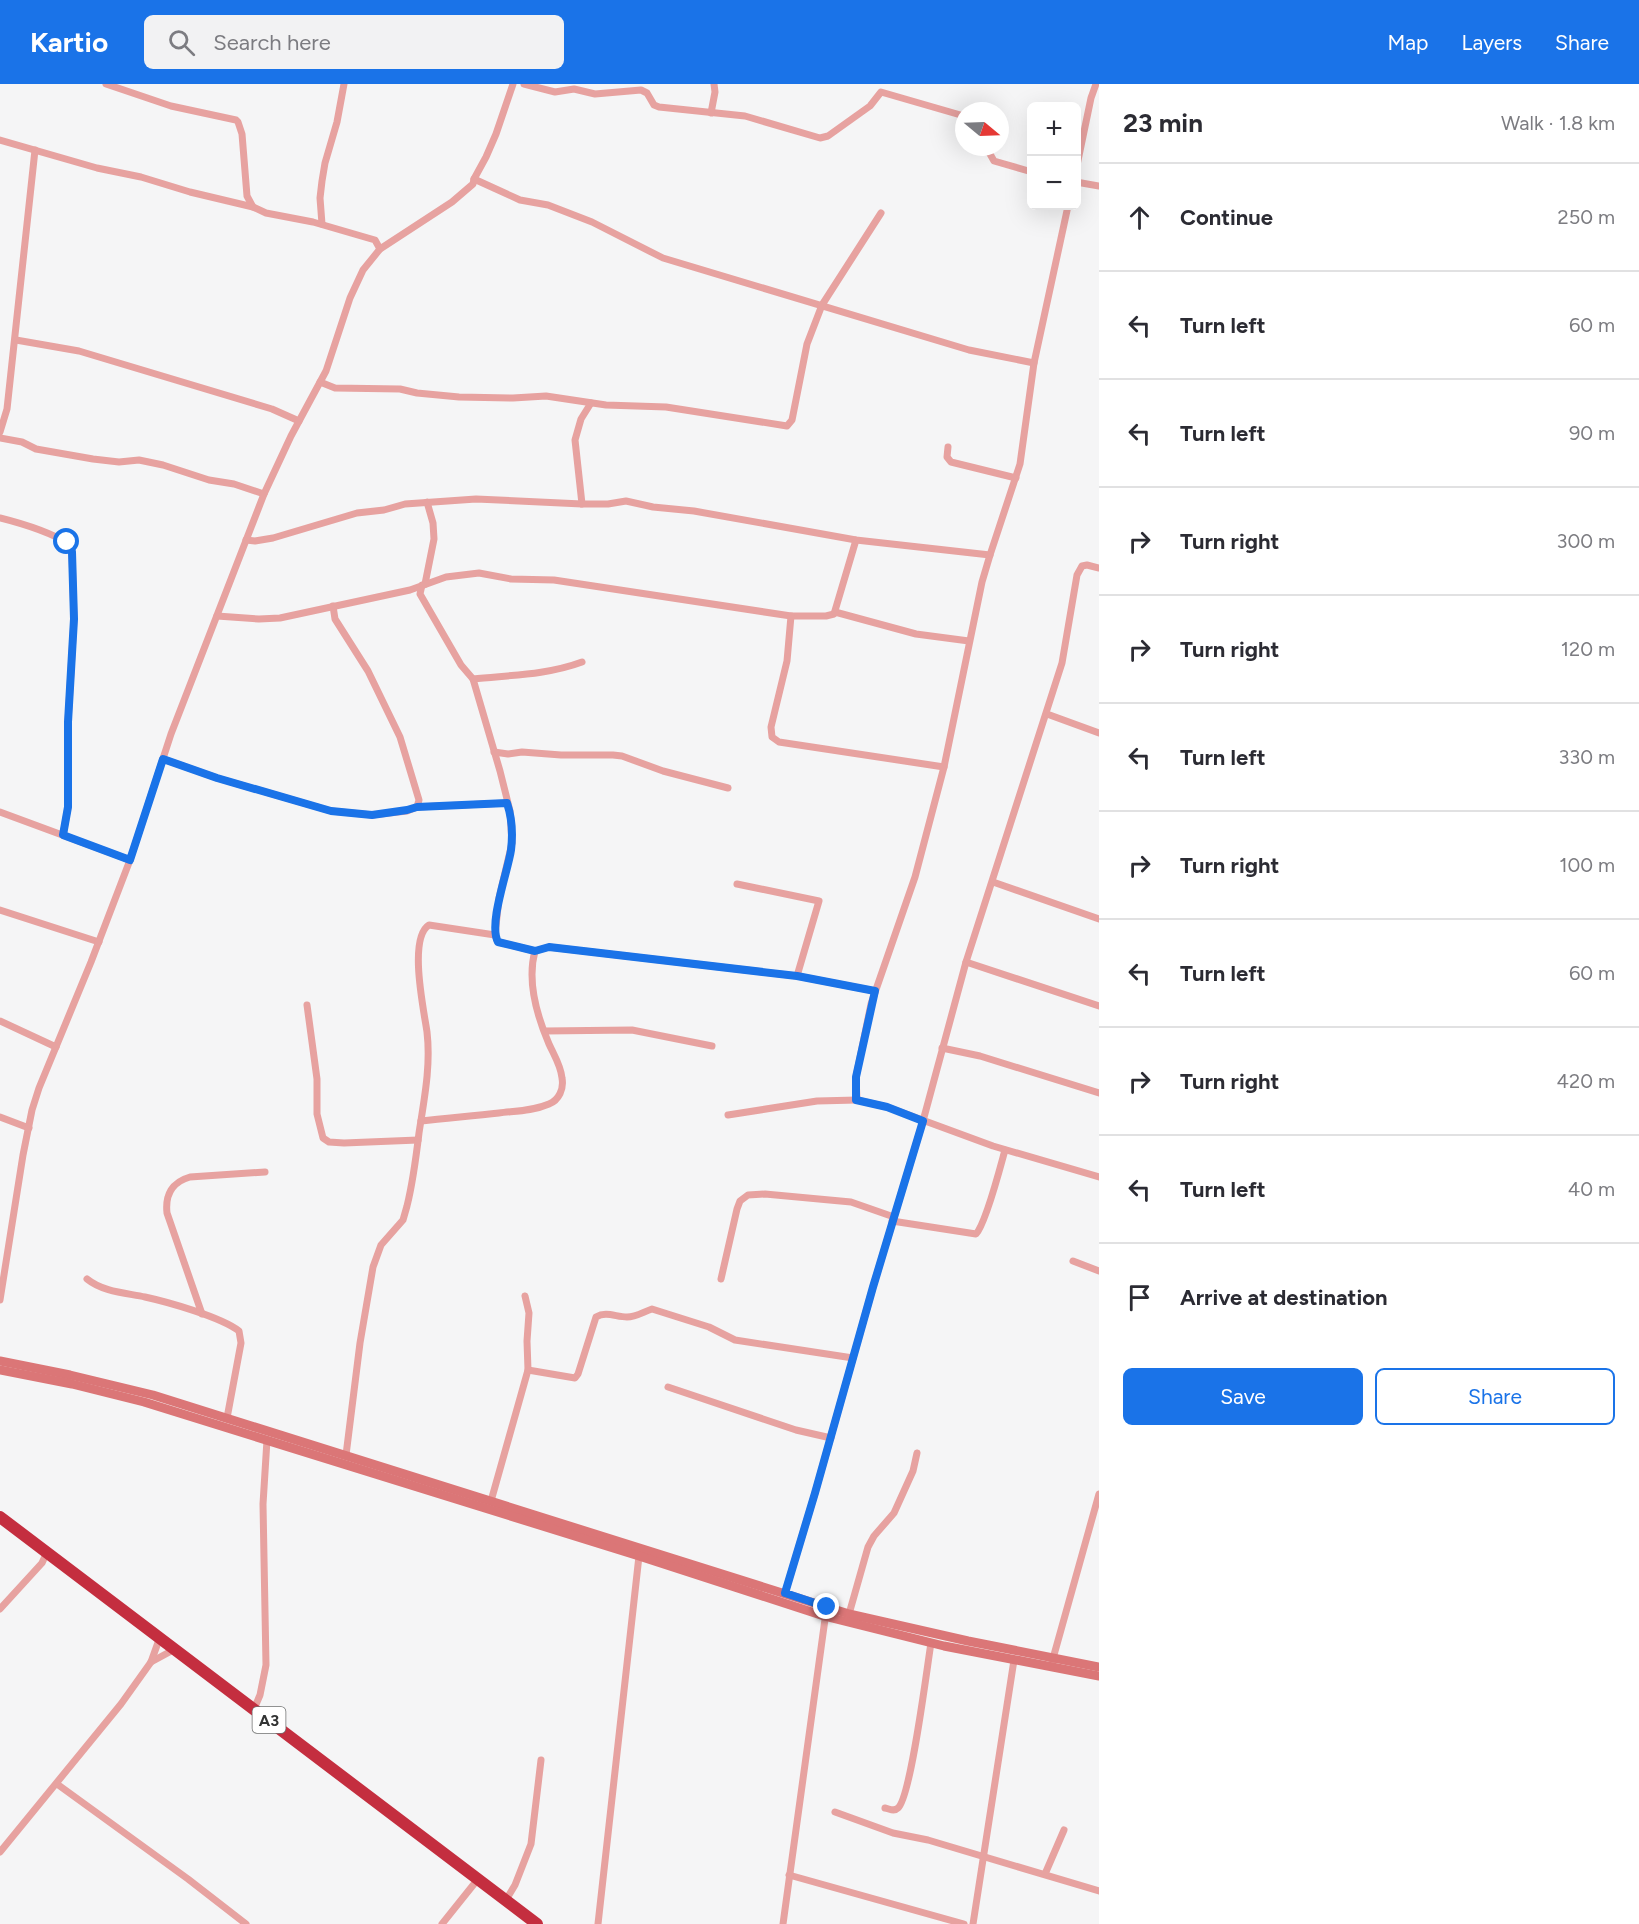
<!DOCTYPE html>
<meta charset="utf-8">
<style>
body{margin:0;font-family:Figtree,sans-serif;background:#f2f2f3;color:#2b2b33}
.controls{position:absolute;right:18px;top:18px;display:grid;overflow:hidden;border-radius:9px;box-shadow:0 6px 24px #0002}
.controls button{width:54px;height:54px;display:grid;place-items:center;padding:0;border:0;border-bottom:2px solid #e1e1e2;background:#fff;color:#2b2b33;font:30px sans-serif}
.compass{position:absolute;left:955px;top:18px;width:54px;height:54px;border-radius:50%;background:#fff;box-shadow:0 6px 24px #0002;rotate:109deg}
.stop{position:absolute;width:18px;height:18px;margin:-14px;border:4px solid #1a73e8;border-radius:50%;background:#fff}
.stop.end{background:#1a73e8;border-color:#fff;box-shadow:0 2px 6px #0008}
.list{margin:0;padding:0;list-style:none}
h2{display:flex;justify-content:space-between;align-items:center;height:78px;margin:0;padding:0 24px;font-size:26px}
h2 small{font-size:20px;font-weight:400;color:#7c7c81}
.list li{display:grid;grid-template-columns:39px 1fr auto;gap:18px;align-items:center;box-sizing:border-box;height:108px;padding:0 24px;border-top:2px solid #e1e1e2}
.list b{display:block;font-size:22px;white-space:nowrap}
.list em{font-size:20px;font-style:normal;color:#7c7c81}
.actions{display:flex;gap:12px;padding:18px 24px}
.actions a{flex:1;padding:14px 0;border:2px solid #1a73e8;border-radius:9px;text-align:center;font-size:21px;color:#1a73e8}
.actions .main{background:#1a73e8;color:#fff}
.icon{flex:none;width:33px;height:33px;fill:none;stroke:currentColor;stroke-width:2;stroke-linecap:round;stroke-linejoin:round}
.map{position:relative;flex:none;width:1099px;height:1840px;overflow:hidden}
header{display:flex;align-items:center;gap:36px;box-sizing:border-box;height:84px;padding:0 30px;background:#1a73e8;color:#fff}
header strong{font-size:28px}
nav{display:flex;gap:33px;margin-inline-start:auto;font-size:21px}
.search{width:420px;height:54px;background:#f2f2f3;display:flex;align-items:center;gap:15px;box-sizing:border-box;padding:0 21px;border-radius:9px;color:#7c7c81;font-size:22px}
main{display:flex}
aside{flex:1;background:#fff}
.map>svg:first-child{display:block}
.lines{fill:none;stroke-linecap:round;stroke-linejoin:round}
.street{stroke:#e7a2a0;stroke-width:7}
.secondary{stroke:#db7677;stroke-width:9}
.highway{stroke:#c42e3f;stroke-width:12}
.route{stroke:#1a73e8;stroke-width:8}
.labels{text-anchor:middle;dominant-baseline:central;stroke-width:6;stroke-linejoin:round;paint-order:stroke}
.shield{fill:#fff;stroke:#707171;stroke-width:1.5}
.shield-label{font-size:16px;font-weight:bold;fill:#333434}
</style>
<header>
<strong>Kartio</strong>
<div class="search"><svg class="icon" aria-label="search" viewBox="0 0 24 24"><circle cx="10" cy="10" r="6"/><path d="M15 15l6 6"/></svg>Search here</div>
<nav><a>Map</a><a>Layers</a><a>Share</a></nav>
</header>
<main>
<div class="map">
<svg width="1099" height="1840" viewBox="0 0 1099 1840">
<rect width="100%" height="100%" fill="#f5f5f6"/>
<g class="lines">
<g class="street">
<path d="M106,0L171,22L236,36L238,38L242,50L247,112L253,123L266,129L313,138L368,154L375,156L380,165"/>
<path d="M524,0L555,8L574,5L595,10L641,6L647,9L654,21L659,23L745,32L820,54L828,52L870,22L881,8L964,32"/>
<path d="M711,29L715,8L714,0"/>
<path d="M0,56L97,84L141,93L190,108L253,123"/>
<path d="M990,63V70L994,77L1032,88"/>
<path d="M1076,86L1091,14L1096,0"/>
<path d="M474,95L520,116L548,121L592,138L663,174L969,266L1034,279"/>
<path d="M1076,98L1099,102"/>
<path d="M1068,122L1034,279L1020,380L990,471L982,498L944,683L915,793L871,920L856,993L857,1016L887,1023L993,1062L1099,1093"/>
<path d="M322,140L320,114L322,97L325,79L337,38L344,0"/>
<path d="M16,256L79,267L272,325L299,337"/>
<path d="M320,298L335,304L400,305L417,309L459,313L513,314L546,312L606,321L666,323L787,342L792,336L807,260L822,221L881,129"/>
<path d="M0,348L7,325L35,66"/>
<path d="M0,354L22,358L36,365L93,375L119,378L139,376L163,381L209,396L234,400L264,410"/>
<path d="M948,363L947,373L951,378L1016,394"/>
<path d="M582,420L575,356L581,335L591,319"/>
<path d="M0,434C24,440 48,447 69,460L72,468L74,535L68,638V723L63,751"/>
<path d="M246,456L255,457L273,454L357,429L384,426L405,420L476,415L582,420H608L626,417L653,423L694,427L856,456L990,471"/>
<path d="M856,456L834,530L826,532H791L787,577L771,643L772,653L779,658L944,683"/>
<path d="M425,500L434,455L433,439L427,418"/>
<path d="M422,501L420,510L461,581L473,595L500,687L510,727L512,759L499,814L495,851L498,858L535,867L549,863L797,892L875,907"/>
<path d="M835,528L916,550L969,557"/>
<path d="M217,532L259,535L280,534L410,506L446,493L479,489L511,495L554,496L791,532"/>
<path d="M473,595C510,591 547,591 582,578"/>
<path d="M1047,630L1099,649"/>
<path d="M494,668L508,670L522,668L561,671H613L622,672L663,687L728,704"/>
<path d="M163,675L217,694L331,727L372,731L407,727L417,723L419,716L400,653L368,587L335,535L333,522"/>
<path d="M417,723L507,719"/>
<path d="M0,728L130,776"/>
<path d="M993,798L1099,835"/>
<path d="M737,800L819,817L797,892"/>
<path d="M0,826L99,858"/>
<path d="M966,878L1099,922"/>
<path d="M307,921L317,995V1030L323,1054L329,1058L344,1059L418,1056"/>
<path d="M0,937L56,963"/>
<path d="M545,947L632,946L712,962"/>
<path d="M942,964L980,972L1099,1009"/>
<path d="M728,1031L817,1017L857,1016"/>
<path d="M0,1033L29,1044"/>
<path d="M421,1037C447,1034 473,1032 499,1029C515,1027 533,1027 549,1020C559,1016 564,1005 562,994C561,982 554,971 549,960C537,932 527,896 535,867"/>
<path d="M892,1137L976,1150C986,1139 1000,1084 1005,1066"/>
<path d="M1073,1177L1099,1187"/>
<path d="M87,1195C103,1208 126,1209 145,1213C168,1218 221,1233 239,1247L241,1259L227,1334"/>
<path d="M721,1195L737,1125L740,1117L748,1111L765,1110L851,1118L894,1133"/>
<path d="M0,1216L23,1071L32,1026L39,1004L91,878L130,776L171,650L264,410L291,352L326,287L350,214L363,186L380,165L452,118L473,100L474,95L486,73L496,50L513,0"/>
<path d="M202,1230L167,1129C165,1111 172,1098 190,1093L265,1088"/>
<path d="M528,1286L575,1294L578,1290L596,1233C606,1227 616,1233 627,1233C636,1233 643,1228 652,1225L709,1243L735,1256L853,1274"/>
<path d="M668,1303L796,1346L831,1354"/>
<path d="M346,1371L360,1259L373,1183L381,1161L403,1136L407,1122C413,1098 416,1074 419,1049C424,1016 431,982 427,948C424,927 408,854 429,841L495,851"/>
<path d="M491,1417L528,1286L527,1257L529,1229L525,1212"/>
<path d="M785,1509L815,1409L873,1203L923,1037L966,878L1062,579L1077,491L1082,482L1087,481L1099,484"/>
<path d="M0,1525L42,1479L47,1468"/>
<path d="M849,1530L868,1463L874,1452L894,1429L913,1387L917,1369"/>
<path d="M151,1578L175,1565"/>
<path d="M1052,1578L1099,1410"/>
<path d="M254,1625L260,1611L266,1581L263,1420L267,1356"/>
<path d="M57,1700L188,1795L246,1840"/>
<path d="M885,1724C890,1725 894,1728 898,1724C911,1713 927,1583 931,1559"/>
<path d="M835,1728L893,1749L928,1756L1099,1807"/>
<path d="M0,1768L121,1620L151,1578L160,1553"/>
<path d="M1045,1790L1064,1746"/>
<path d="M789,1791L964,1840"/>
<path d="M506,1816L515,1801L531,1760L541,1676"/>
<path d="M442,1840L478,1795"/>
<path d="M598,1840L639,1472"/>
<path d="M783,1840L826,1528"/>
<path d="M973,1840L1014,1576"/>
</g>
<g class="secondary">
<path d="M0,1277L70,1291L153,1311L849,1530L968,1557L1099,1583"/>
<path d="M0,1286L72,1300L144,1318L639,1472L824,1532L944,1562L1099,1592"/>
</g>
<path class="highway" d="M0,1433L537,1840"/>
</g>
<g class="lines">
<path class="route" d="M67,458L69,460L72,468L74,535L68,638V723L63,751L130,776L163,675L217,694L331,727L372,731L407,726L417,723L507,719C512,734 513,750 511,766C508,787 488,840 498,858L535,867L549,863L797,892L875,907L856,993V1016L887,1023L923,1037L873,1203L815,1409L785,1509L827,1523"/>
</g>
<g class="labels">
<rect class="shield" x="252.5" y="1623" width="33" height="26" rx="4.5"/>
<g class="shield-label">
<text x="269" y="1636">A3</text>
</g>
</g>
</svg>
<div class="controls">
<button>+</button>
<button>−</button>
</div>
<svg class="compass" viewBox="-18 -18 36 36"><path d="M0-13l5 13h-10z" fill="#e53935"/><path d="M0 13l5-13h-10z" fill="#7c7c81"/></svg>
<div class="stop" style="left:67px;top:458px"></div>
<div class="stop end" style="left:827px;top:1523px"></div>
</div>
<aside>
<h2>23 min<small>Walk · 1.8 km</small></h2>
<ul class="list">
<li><svg class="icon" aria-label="ahead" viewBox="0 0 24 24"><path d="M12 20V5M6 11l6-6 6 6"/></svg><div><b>Continue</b></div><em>250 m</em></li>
<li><svg class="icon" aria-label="left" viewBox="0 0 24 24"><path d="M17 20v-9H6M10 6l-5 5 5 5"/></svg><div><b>Turn left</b></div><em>60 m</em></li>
<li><svg class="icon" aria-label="left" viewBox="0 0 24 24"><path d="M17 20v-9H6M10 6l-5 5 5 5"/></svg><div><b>Turn left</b></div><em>90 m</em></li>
<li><svg class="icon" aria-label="right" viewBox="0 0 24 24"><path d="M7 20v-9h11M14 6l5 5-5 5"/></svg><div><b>Turn right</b></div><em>300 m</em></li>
<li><svg class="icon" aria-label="right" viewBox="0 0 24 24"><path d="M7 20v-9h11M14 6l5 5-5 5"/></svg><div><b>Turn right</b></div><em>120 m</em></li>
<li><svg class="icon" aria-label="left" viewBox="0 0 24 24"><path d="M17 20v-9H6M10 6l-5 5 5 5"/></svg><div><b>Turn left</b></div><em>330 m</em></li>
<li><svg class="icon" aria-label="right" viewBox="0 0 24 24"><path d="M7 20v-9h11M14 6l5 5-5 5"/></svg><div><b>Turn right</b></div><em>100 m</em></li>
<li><svg class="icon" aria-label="left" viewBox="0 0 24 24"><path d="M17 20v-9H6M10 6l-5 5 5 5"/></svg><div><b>Turn left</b></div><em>60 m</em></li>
<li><svg class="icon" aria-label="right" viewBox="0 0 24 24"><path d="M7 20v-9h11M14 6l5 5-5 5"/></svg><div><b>Turn right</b></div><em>420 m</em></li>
<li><svg class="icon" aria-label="left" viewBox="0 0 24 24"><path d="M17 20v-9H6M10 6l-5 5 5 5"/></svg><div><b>Turn left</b></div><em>40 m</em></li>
<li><svg class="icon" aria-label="arrive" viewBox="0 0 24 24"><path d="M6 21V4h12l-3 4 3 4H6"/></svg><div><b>Arrive at destination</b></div></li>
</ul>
<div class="actions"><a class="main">Save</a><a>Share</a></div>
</aside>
</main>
